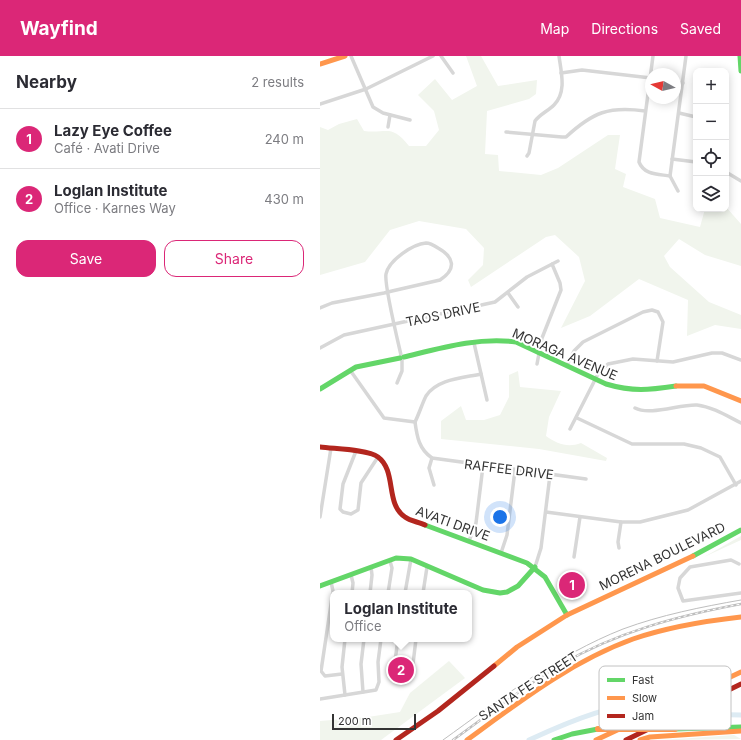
<!DOCTYPE html>
<meta charset="utf-8">
<style>
body{margin:0;font-family:Inter,sans-serif;background:#f2f2f3;color:#2b2b33}
.controls{position:absolute;right:12px;top:12px;display:grid;overflow:hidden;border-radius:8px;box-shadow:0 2px 10px #0003}
.controls button{width:36px;height:36px;display:grid;place-items:center;padding:0;border:0;border-bottom:1px solid #e1e1e2;background:#fff;color:#2b2b33;font:20px sans-serif}
.compass{position:absolute;left:325px;top:12px;width:36px;height:36px;border-radius:50%;background:#fff;box-shadow:0 2px 10px #0003;rotate:278deg}
.scale{position:absolute;left:12px;bottom:10px;width:84px;box-sizing:border-box;padding-left:4px;border:2px solid #333;border-top:0;font-size:11px;line-height:14px;white-space:nowrap;color:#333;-webkit-text-stroke:3px #fff;paint-order:stroke}
.you{position:absolute;left:180px;top:461px;width:14px;height:14px;margin:-10px;border:3px solid #fff;border-radius:50%;background:#1a73e8;box-shadow:0 0 0 6px #1a73e833}
.badge{display:grid;place-items:center;width:26px;height:26px;border-radius:50%;background:#db2777;color:#fff;font-size:13px;font-weight:700}
.pin{position:absolute;translate:-50% -50%;border:2px solid #fff;box-shadow:0 1px 4px #0006}
.popup{position:absolute;left:10px;top:534px;width:142px;height:52px;box-sizing:border-box;display:grid;place-content:center;border-radius:8px;background:#fff;filter:drop-shadow(0 1px 3px #0005);font-size:13px;white-space:nowrap;color:#7c7c81}
.popup b{font-size:15px;color:#2b2b33}
.popup::after{content:'';position:absolute;left:50%;top:100%;margin-left:-8px;border:8px solid transparent;border-top-color:#fff}
.list{margin:0;padding:0;list-style:none}
h2{display:flex;justify-content:space-between;align-items:center;height:52px;margin:0;padding:0 16px;font-size:17px}
h2 small{font-size:13px;font-weight:400;color:#7c7c81}
.list li{display:grid;grid-template-columns:26px 1fr auto;gap:12px;align-items:center;box-sizing:border-box;height:60px;padding:0 16px;border-top:1px solid #e1e1e2}
.list b{display:block;font-size:15px;white-space:nowrap}
.list p{margin:0;font-size:13px;white-space:nowrap;color:#7c7c81}
.list em{font-size:13px;font-style:normal;color:#7c7c81}
.actions{display:flex;gap:8px;padding:12px 16px}
.actions a{flex:1;padding:9px 0;border:1px solid #db2777;border-radius:12px;text-align:center;font-size:14px;color:#db2777}
.actions .main{background:#db2777;color:#fff}
.icon{flex:none;width:22px;height:22px;fill:none;stroke:currentColor;stroke-width:2;stroke-linecap:round;stroke-linejoin:round}
.map{position:relative;flex:none;width:421px;height:684px;overflow:hidden}
header{display:flex;align-items:center;gap:24px;box-sizing:border-box;height:56px;padding:0 20px;background:#db2777;color:#fff}
header strong{font-size:19px}
nav{display:flex;gap:22px;margin-inline-start:auto;font-size:14px}
main{display:flex}
aside{flex:1;background:#fff}
.map>svg:first-child{display:block}
.green{fill:#f1f5ed}
.lines{fill:none;stroke-linecap:round;stroke-linejoin:round}
.river{stroke:#ddebf3;stroke-width:5}
.street{stroke:#d7d7d7;stroke-width:3.5}
.fast{stroke:#63d668;stroke-width:5}
.slow{stroke:#ff974d;stroke-width:5}
.jam{stroke:#b3261e;stroke-width:5}
.tram{stroke:#bebebe;stroke-width:1}
.rail-casing{stroke:#bebebe;stroke-width:2.5}
.rail{stroke:#fff;stroke-width:1;stroke-dasharray:3;stroke-linecap:butt}
.slow-bridge{stroke:#ff974d;stroke-width:6}
.labels{text-anchor:middle;dominant-baseline:central;stroke-width:4;stroke-linejoin:round;paint-order:stroke}
.street-label{font-size:13px;fill:#333;stroke:#fff}
.key{fill:#fff;stroke:#c2c2c2;stroke-width:1}
.key-label{font-size:11px;fill:#333}
</style>
<header>
<strong>Wayfind</strong>
<nav><a>Map</a><a>Directions</a><a>Saved</a></nav>
</header>
<main>
<aside>
<h2>Nearby<small>2 results</small></h2>
<ul class="list">
<li><span class="badge">1</span><div><b>Lazy Eye Coffee</b><p>Café · Avati Drive</p></div><em>240 m</em></li>
<li><span class="badge">2</span><div><b>Loglan Institute</b><p>Office · Karnes Way</p></div><em>430 m</em></li>
</ul>
<div class="actions"><a class="main">Save</a><a>Share</a></div>
</aside>
<div class="map">
<svg width="421" height="684" viewBox="0 0 421 684">
<rect width="100%" height="100%" fill="#fff"/>
<g class="green">
<path d="M146,0H161L178,30L217,24L216,38L209,43L167,55L165,98L178,99L179,115L221,119L238,112L288,79H300L295,113L306,118L303,131L335,143L340,162L380,171L385,153H406V151L421,168V210L385,199L359,183L344,200L350,211L389,246L421,259V273L395,269L367,280L368,244L319,223L270,260L241,272L265,225L259,201L235,179L226,181L151,231L148,224L163,209L164,192L146,173L99,165L70,174L45,206L0,219V71L8,74L19,68L37,63L44,75C67,78 71,67 89,90H106L119,74L114,55L98,39L115,23L132,44L157,30Z"/>
<path d="M198,315L200,331L241,335L229,361L226,380C237,388 248,392 261,387L287,402L286,405L219,393L121,383V365L141,350L146,364H164L180,359L189,341V319Z"/>
<path d="M421,480V484L384,501Z"/>
<path d="M129,605L145,622L61,684H0V665L48,661L80,656L90,637Z"/>
<path d="M414,679L421,683L344,684Z"/>
</g>
<g class="lines">
<path class="river" d="M209,684C239,670 291,647 324,648C340,649 357,653 372,656C389,658 405,659 421,659"/>
<g class="street">
<path d="M31,0L53,51L63,57L90,64"/>
<path d="M121,0L133,17"/>
<path d="M333,0L319,106C324,119 338,118 350,120"/>
<path d="M241,17L262,14L331,22"/>
<path d="M355,26L363,27"/>
<path d="M0,48L46,33L113,0"/>
<path d="M359,57L376,61"/>
<path d="M68,71L70,59"/>
<path d="M186,76L242,81H246C273,56 289,50 325,55"/>
<path d="M207,100L209,97L215,65C220,58 228,55 234,49C247,36 241,16 239,0"/>
<path d="M352,103L376,106"/>
<path d="M406,116L421,125"/>
<path d="M358,135L350,120L366,0"/>
<path d="M188,237L198,251"/>
<path d="M0,252L12,247L64,237L72,235L120,224C137,213 134,201 118,192C115,190 110,187 106,187C93,188 69,204 66,218C64,228 78,286 81,299"/>
<path d="M154,287L167,344"/>
<path d="M0,292L24,279L175,246L207,221L238,205"/>
<path d="M217,308L222,282L241,234L240,227L232,208"/>
<path d="M247,309L254,295L263,286L323,256L332,254L338,256L343,266L337,305"/>
<path d="M30,314L64,362L95,366"/>
<path d="M77,327L82,315V303"/>
<path d="M315,352C330,360 360,348 377,349C393,351 407,360 421,367"/>
<path d="M257,362L312,388H364L381,392L400,401L416,429"/>
<path d="M95,366C97,381 99,393 112,402L266,423"/>
<path d="M95,366C99,358 102,348 106,340C117,323 143,322 161,318"/>
<path d="M250,373L279,316L288,308L313,303L353,306L392,297H402L421,304"/>
<path d="M36,395L23,428L20,453L23,456L31,458L38,454L41,427L58,401"/>
<path d="M112,402L109,412L114,429"/>
<path d="M226,456L301,466H320L368,454L421,425"/>
<path d="M0,461L11,392"/>
<path d="M149,485L156,467L163,410"/>
<path d="M299,492L298,486L301,466"/>
<path d="M181,497L187,479L195,414"/>
<path d="M254,501L260,461"/>
<path d="M419,508L411,504L370,511L360,522L358,532L363,545L421,537"/>
<path d="M215,511L221,492L230,419"/>
<path d="M31,519L33,527L32,537"/>
<path d="M11,526L13,535L1,615L5,620L22,618"/>
<path d="M50,537L52,519L51,511"/>
<path d="M68,537L72,512L70,505"/>
<path d="M85,537L91,503"/>
<path d="M103,537L107,511"/>
<path d="M25,583L22,611L25,639"/>
<path d="M78,583L75,605L76,617L78,619H89L92,616L96,583"/>
<path d="M43,636L41,608L44,583"/>
<path d="M0,643L56,634L59,626L58,606L61,583"/>
</g>
<g class="fast">
<path d="M420,0L421,15"/>
<path d="M84,301C121,292 158,281 196,286L286,328C313,336 329,334 356,330"/>
<path d="M0,333L36,311L80,302"/>
<path d="M105,469L207,507L225,521L247,559"/>
<path d="M373,500L421,474"/>
<path d="M0,530L76,502L91,503L163,534L180,537L187,536L198,530L215,511"/>
<path d="M355,673L421,671"/>
<path d="M234,684L252,678L278,673"/>
</g>
<g class="slow">
<path d="M0,8L25,0"/>
<path d="M356,330H384L421,345"/>
<path d="M174,610L197,591L247,559L373,500"/>
<path d="M147,684C199,646 252,605 313,583C348,571 385,565 421,561"/>
<path d="M276,684L421,616"/>
<path d="M320,684L330,681L421,675"/>
</g>
<g class="jam">
<path d="M0,391C14,393 47,393 58,401C77,415 65,448 85,461C90,465 99,466 105,469"/>
<path d="M76,684L118,655L174,610"/>
<path d="M306,684L421,628"/>
</g>
<path class="tram" d="M123,684C180,643 237,599 303,573C341,559 381,551 421,544"/>
<defs>
<path id="rail" d="M133,684C168,659 203,631 240,609C297,576 357,560 421,548"/>
</defs>
<use href="#rail" class="rail-casing"/>
<use href="#rail" class="rail"/>
<path class="slow-bridge" d="M278,673H355"/>
</g>
<g class="labels">
<g class="street-label">
<text transform="translate(123 258) rotate(-12)">TAOS DRIVE</text>
<text transform="translate(245 298) rotate(23)">MORAGA AVENUE</text>
<text transform="translate(189 413) rotate(7)">RAFFEE DRIVE</text>
<text transform="translate(133 467) rotate(20)">AVATI DRIVE</text>
<text transform="translate(342 500) rotate(-26)">MORENA BOULEVARD</text>
<text transform="translate(208 630) rotate(-33)">SANTA FE STREET</text>
</g>
</g>
<rect x="279" y="610" width="132" height="64" rx="6" class="key"/>
<rect x="287" y="622" width="18" height="4" fill="#63d668"/>
<rect x="287" y="640" width="18" height="4" fill="#ff974d"/>
<rect x="287" y="658" width="18" height="4" fill="#b3261e"/>
<g class="key-label">
<text x="312" y="628">Fast</text>
<text x="312" y="646">Slow</text>
<text x="312" y="664">Jam</text>
</g>
</svg>
<div class="controls">
<button>+</button>
<button>−</button>
<button><svg class="icon" aria-label="locate" viewBox="0 0 24 24"><circle cx="12" cy="12" r="6"/><path d="M12 2v4M12 18v4M2 12h4M18 12h4"/></svg></button>
<button><svg class="icon" aria-label="layers" viewBox="0 0 24 24"><path d="M12 4l9 5-9 5-9-5zM3 14l9 5 9-5"/></svg></button>
</div>
<svg class="compass" viewBox="-18 -18 36 36"><path d="M0-13l5 13h-10z" fill="#e53935"/><path d="M0 13l5-13h-10z" fill="#7c7c81"/></svg>
<div class="scale">200 m</div>
<div class="you"></div>
<div class="pin badge" style="left:252px;top:529px">1</div>
<div class="pin badge" style="left:81px;top:614px">2</div>
<div class="popup"><b>Loglan Institute</b>Office</div>
</div>
</main>
